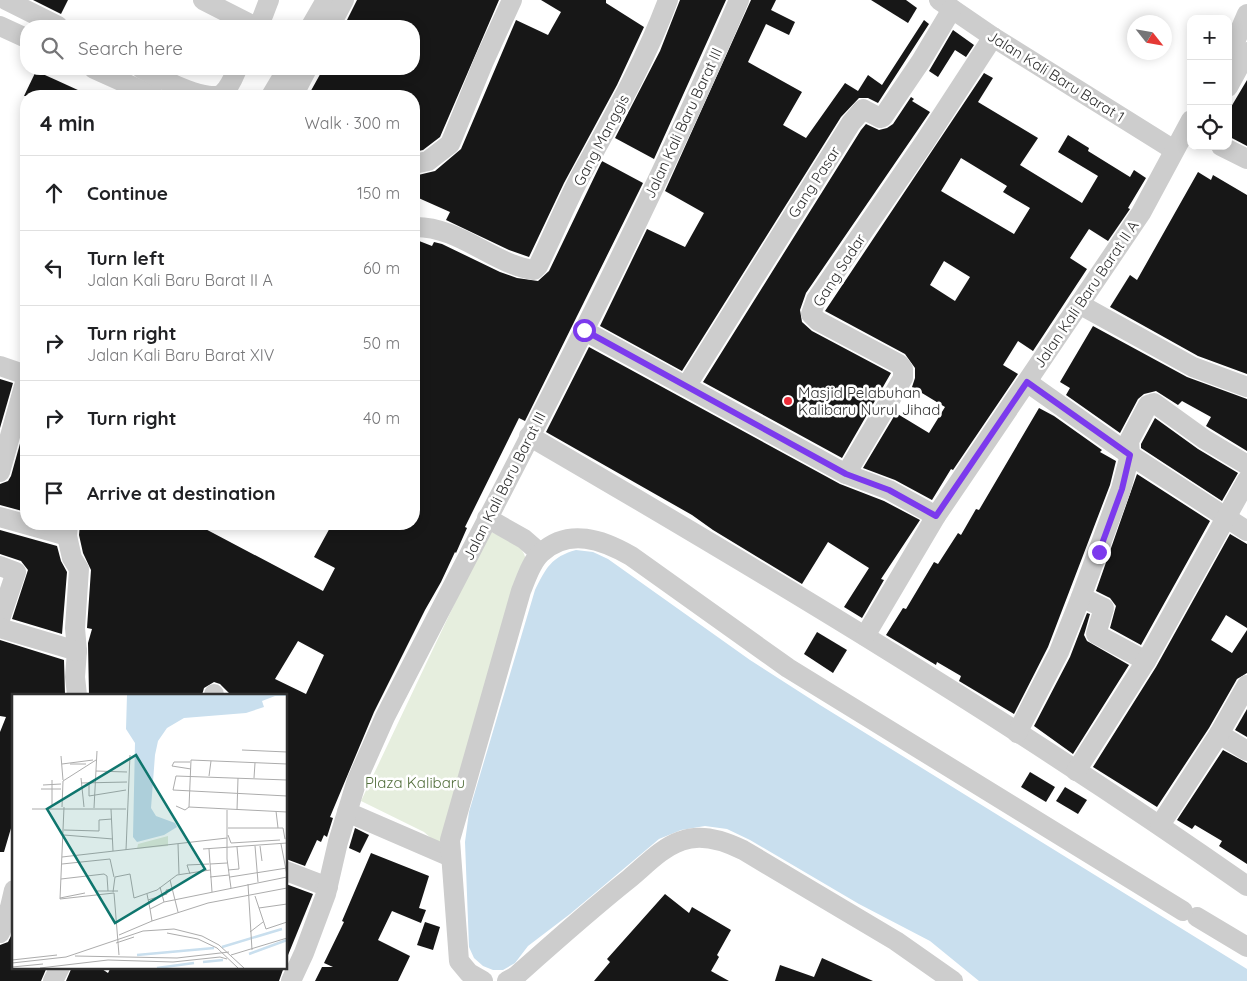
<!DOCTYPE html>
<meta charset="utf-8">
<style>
body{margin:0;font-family:Quicksand,sans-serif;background:#f6f6f6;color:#202124}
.controls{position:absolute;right:15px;top:15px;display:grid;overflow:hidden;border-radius:10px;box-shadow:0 2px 12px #0003}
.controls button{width:45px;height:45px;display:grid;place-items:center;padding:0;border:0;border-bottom:1px solid #e0e0e0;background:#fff;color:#202124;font:25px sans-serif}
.compass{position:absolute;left:1127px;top:15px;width:45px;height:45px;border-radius:50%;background:#fff;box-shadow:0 2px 12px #0003;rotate:121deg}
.stop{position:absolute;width:15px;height:15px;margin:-11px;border:4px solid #7c3aed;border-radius:50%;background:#fff}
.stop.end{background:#7c3aed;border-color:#fff;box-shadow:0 1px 5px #0008}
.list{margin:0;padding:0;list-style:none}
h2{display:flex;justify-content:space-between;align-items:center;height:65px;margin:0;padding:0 20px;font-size:21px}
h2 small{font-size:16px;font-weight:400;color:#757577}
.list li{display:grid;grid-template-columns:32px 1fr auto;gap:15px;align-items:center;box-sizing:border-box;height:75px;padding:0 20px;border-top:1px solid #e0e0e0}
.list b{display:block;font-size:19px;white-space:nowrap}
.list p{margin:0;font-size:16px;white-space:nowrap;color:#757577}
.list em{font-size:16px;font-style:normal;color:#757577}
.icon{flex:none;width:28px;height:28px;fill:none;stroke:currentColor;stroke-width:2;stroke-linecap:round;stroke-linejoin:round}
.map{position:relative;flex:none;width:1247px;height:981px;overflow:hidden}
.search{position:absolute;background:#fff;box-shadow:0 2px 12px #0003;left:20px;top:20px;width:400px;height:55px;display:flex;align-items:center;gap:12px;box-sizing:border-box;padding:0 18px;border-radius:20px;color:#757577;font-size:19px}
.panel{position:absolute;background:#fff;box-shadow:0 2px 12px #0003;left:20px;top:90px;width:400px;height:440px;border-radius:20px}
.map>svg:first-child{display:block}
.green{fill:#e6eede}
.water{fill:#c9dfee}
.building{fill:#171717;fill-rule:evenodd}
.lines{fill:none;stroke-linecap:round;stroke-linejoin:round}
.minor{stroke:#cdcdcd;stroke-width:20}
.route{stroke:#7c3aed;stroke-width:6}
.poi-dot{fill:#ed2c38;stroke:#fff;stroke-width:2}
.labels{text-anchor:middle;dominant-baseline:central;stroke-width:5;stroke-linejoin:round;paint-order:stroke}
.street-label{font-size:15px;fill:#303030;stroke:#fff}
.poi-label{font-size:15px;fill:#303030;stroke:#fff;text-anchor:start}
.park-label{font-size:15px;fill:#526e3b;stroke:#fff}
.inset-river{fill:none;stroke:#c9dfee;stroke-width:2.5}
.inset-road{fill:none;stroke:#acacac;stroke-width:1}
.view{fill:#0f766e;fill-opacity:0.15;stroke:#0f766e;stroke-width:2.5}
.inset-edge{fill:none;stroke:#303030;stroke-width:2.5}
</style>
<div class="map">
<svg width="1247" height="981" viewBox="0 0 1247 981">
<rect width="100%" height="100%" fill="#fff"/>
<path class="green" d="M489,531C505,539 524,543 526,561L439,845L424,832L361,801Z"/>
<path class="water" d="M576,550L593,552L608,559L750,660L820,705L1247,969V981H979L930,941L859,904L750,840L727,829L705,826L681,830L659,839L570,914L528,946L515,963L503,970H493L483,966L474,958L469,947L465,842L469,812L535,590C546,568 551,557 576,550Z"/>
<g class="building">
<path d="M33,0H68L61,14Z"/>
<path d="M357,0H499L440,137L423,150L414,152V96H308L323,69H414V26H355L346,22Z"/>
<path d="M541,0H606V3L644,27L617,85L564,183L529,257L509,250L446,220L450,212L414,196V176L435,171L461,149L516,20L548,35L561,12Z"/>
<path d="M680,0H726L654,159L615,138L660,51Z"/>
<path d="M751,0H776L771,10L795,22L789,35L766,24L748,62L802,92L783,125L806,138L845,83L858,91L868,75L882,85L924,20L929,24L878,103L868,98H859L841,117L682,371L600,326L647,229L685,247L704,213L665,191Z"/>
<path d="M871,0H906L917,8L908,23Z"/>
<path d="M953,30L974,45L966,57L955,50L938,77L929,71Z"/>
<path d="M36,71L56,80L91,96H24Z"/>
<path d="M984,73L993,78L978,102L1038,138L1020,165L1082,203L1098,176L1058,152L1068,135L1089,148L1088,151L1130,177L1134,170L1146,178L1128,208L1130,209L1108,241L1089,229L1070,258L1087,269L1033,351L1018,341L1003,365L1018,374L953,470L951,469L932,500L895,480L863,468L896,413L929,433L945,407L912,387L915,378V368L905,354L825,311ZM961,158L1007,186L1003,192L1030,208L1014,234L941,191ZM944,261L970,277L955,301L930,285Z"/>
<path d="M1247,80V146L1228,136V112Z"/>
<path d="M911,97L914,99L912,101L930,112L806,293L800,310L802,322L812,331L891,373L842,458L703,382L861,130L866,124L879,130L887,128L893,124Z"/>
<path d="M602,161L643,183L525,421L519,418L465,527L467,528L456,553L455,552L441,582L425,610L374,712L330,817L333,818L327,837L324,835L321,842L317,840L305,866L286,859V695H231L220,684L214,682L204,688L202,695H89L88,643L92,629L87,628L91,570L83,553L79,535L80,524H196L323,591L335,568L314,557L332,524H414V239L432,246L434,242L442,244L500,272L517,278L538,281L549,271ZM298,641L324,655L306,694L275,679Z"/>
<path d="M1198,172L1211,180L1213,175L1247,195V374L1198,356L1110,307L1130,275L1137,280Z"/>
<path d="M1093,326L1187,377L1247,399V451L1206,426L1211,417L1182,401L1178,405L1156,391L1144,394L1138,399L1120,433L1066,395L1070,388L1060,382Z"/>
<path d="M589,347L840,484L884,501L920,520L881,579L884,580L862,618L844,607L869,568L828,542L802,584L713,530L692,515L546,432Z"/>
<path d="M0,379L13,383L0,428Z"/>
<path d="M1039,408L1054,416L1102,450L1100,452L1116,461L1110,485L1048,647L1014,714L959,681L961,676L937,662L936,665L886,635L903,608L906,609L934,562L938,564L958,533L961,535L976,509L979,510Z"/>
<path d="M1155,418L1198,449L1238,473L1222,501L1141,448V444Z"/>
<path d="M26,422V512L0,505V484L8,481L11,476Z"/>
<path d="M1137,474L1210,521L1141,645L1110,628L1116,606L1110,598L1096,591Z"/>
<path d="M0,530L57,546L61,561L67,572L62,634L12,619L28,570L21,561L0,554Z"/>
<path d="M1230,534L1247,544V628L1226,615L1211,640L1232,653L1247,630V673L1237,679L1209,728L1157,807L1093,767L1156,667Z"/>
<path d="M1087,613L1090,614L1084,635L1087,641L1129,665L1073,754L1034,726L1070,657Z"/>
<path d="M817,632L847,650L833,673L804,654Z"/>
<path d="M0,640L64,660L65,695H14V818L4,852H0V732L6,717L0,716Z"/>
<path d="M1247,709V737L1235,730Z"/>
<path d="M1223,750L1247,763V864L1219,846L1222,841L1195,825L1192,829L1177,820Z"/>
<path d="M1030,772L1055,787L1046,802L1021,787Z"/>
<path d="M1065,787L1087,800L1078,814L1056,801Z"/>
<path d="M355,828L369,835L360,853L349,848Z"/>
<path d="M371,853L429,876L419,908L426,910L421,923L392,911L378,940L410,956L398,981H315L322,967H333L324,963L344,922L342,921Z"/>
<path d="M286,884L313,894L286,960Z"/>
<path d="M665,894L689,913L692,907L731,930L717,955L719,957L711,971L729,981H594L610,962L607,959Z"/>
<path d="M425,922L440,927L433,950L417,945Z"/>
<path d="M14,930V967H47L41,981H0V945L8,942Z"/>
<path d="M822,958L873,981H775L780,965L814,977Z"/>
<path d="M72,967H99L108,973L111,967H284L279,981H66Z"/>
</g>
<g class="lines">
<g class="minor">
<path d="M6,0L58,26"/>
<path d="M203,0L254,26"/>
<path d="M939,0L993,37L1174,150"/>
<path d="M0,26L26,38"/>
<path d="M259,26L269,0"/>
<path d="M311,26L326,0"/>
<path d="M330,26L344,0"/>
<path d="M1228,58L1247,14"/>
<path d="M94,69L154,96"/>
<path d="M142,69C156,76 209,105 223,93C230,87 234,76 237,69"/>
<path d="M1228,87L1247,52"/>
<path d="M271,96L287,69"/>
<path d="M293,96L307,69"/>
<path d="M1221,146L1247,159"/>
<path d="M414,164L428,161L450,144L484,61L512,0"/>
<path d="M414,227C459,226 494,265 534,270L538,266C552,237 565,206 580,177C612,119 645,62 668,0"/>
<path d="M1079,304L1193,367L1247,387"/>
<path d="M583,330L846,474L889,490L936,516"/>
<path d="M0,366L26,375"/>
<path d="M1027,382L1130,455L1247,531"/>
<path d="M687,385L851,123L863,109L880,118L883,117L921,61L952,9"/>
<path d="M529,436C773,578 1016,724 1247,886"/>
<path d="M0,472L26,379"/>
<path d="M846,474L903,378V369L899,364L818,321L811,314L816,300L924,143L993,37"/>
<path d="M0,517L67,536"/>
<path d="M487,518L524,539L540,553"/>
<path d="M68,524L67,536L72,558L79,569L75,628L77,651L75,677L77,695"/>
<path d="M0,566L16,572L0,619"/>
<path d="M1081,597L1104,608L1096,634L1146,661"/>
<path d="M0,628L77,651"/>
<path d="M865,636L936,516L1141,213L1191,120"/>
<path d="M214,695V694"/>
<path d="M1017,733L1059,652L1081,597L1121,489L1130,455L1129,441L1148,405L1154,403L1204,439L1247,465"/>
<path d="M1219,734L1247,751"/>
<path d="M1076,771L1146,661L1247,480"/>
<path d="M347,812L451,857"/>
<path d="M1160,825L1219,734L1247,685"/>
<path d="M286,871L328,887"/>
<path d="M1197,917L1247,947"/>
<path d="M0,933L10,907L14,890"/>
<path d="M53,981L60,967"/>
<path d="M291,981L304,953L326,894L338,842L357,780L385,717C507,480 634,245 739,0"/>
<path d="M483,981L469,973L459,961L450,840L521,591C526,579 531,562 541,553C569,527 603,540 631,556L788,668L1183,911"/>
<path d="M507,981L516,976C553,943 590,910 629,879C645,866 661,848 681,841C701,833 725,841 743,850L896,941L953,981"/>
</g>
</g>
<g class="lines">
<path class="route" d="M584,330L846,474L889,490L936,516L1027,382L1130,455L1122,489L1099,552"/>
</g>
<circle class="poi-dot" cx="788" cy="401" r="5"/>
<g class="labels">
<g class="street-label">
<text transform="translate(1056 76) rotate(32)">Jalan Kali Baru Barat 1</text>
<text transform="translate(683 123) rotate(-65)">Jalan Kali Baru Barat III</text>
<text transform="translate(601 140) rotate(-62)">Gang Manggis</text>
<text transform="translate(814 182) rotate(-57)">Gang Pasar</text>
<text transform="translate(839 270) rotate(-57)">Gang Sadar</text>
<text transform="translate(1086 294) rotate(-56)">Jalan Kali Baru Barat II A</text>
<text transform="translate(504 486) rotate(-63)">Jalan Kali Baru Barat III</text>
</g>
<g class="poi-label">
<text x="798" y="392">Masjid Pelabuhan<tspan x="798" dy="17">Kalibaru Nurul Jihad</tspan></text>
</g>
<g class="park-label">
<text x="415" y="782">Plaza Kalibaru</text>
</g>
</g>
<g transform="translate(12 694)">
<rect width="275" height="275" fill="#fff"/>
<path d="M156,142V152L125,155L126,150Z" fill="#e6eede"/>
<path d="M115,1H275V2H263L250,7L252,13L234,19L172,24L155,34L146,47L143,61L139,114L144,122L163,129L165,133L152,141L125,148L121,143L123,49L114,35Z" fill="#c9dfee"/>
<path class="inset-river" d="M210,253L270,235M237,260L275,246M125,261L202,254M191,268L211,266M145,274L182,269"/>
<path class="inset-road" d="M230,56L275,58M49,62L51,86M178,68H162L160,72L179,75M50,70L81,66M58,70H74M84,77L115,78M197,82L199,67M69,84L72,113M242,84L243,69M275,86L164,82L161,96L275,102M69,89L115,88M77,89V102L114,96M31,91L49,90M29,95H49M40,112V86M164,112L173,116L177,113L275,118M50,113L51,87L84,66M52,113L48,205L102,199L107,261M177,113L179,66L275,70M82,114L85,57M20,115H114M99,115L101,157M215,116V165L219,194M225,116L226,84M264,117L266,134M216,134H271L273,145M52,136L87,137V126L100,125M52,141L101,145M216,141L219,149L268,146M166,150L167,180M269,150L275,181M243,152L246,188M248,152L250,167M191,155L275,149M197,155L200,198M114,156L118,61M50,163L215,144M50,170L98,165L102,183M198,170L215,169M216,176L227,175L225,153M178,180L175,171L197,170M198,183L217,181M218,183L275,174M49,185L92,180L95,182L96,197M158,186L166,218M236,190L240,256M148,193L152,208M84,197H106M101,198L103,183L118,180L122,204L145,196L165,181L198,176M135,200L138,215M243,202L254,235L275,228M48,204L73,199M136,206L155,200L154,196L161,195M247,214L275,210M140,227L196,209L275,194M238,238L251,228M155,239L186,245L205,254L226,274M107,241L140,227L138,215L152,208L275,183M104,249L122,243M219,261L275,244M63,262L165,264L217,258M0,266L45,261M0,269L54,263L131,237L162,235L190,242L207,251L232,274M0,273L31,270M28,274L96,266L161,268L208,263L215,265"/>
<path class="view" d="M124,61L193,175L103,229L35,115Z"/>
<rect width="275" height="275" class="inset-edge"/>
</g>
</svg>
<div class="controls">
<button>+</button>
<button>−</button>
<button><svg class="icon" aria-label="locate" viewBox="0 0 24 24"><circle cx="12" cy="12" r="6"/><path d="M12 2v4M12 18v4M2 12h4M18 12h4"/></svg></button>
</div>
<svg class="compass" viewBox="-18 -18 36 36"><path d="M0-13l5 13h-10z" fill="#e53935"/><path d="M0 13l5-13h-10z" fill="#757577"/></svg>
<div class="stop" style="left:584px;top:330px"></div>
<div class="stop end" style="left:1099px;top:552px"></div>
<div class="search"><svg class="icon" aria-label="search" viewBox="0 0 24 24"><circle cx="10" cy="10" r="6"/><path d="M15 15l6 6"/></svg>Search here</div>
<section class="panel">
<h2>4 min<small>Walk · 300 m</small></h2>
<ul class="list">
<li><svg class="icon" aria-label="ahead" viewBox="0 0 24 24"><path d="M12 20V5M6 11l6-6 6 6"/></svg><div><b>Continue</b></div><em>150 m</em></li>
<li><svg class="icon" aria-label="left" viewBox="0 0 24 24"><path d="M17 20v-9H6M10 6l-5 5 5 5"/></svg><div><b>Turn left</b><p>Jalan Kali Baru Barat II A</p></div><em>60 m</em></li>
<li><svg class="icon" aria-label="right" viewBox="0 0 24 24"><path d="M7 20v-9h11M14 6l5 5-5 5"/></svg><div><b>Turn right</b><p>Jalan Kali Baru Barat XIV</p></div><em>50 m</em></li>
<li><svg class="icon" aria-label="right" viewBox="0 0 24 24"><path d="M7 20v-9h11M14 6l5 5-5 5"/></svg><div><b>Turn right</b></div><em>40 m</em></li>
<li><svg class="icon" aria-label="arrive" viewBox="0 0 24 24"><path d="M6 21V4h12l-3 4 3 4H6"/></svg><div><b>Arrive at destination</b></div></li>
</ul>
</section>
</div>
